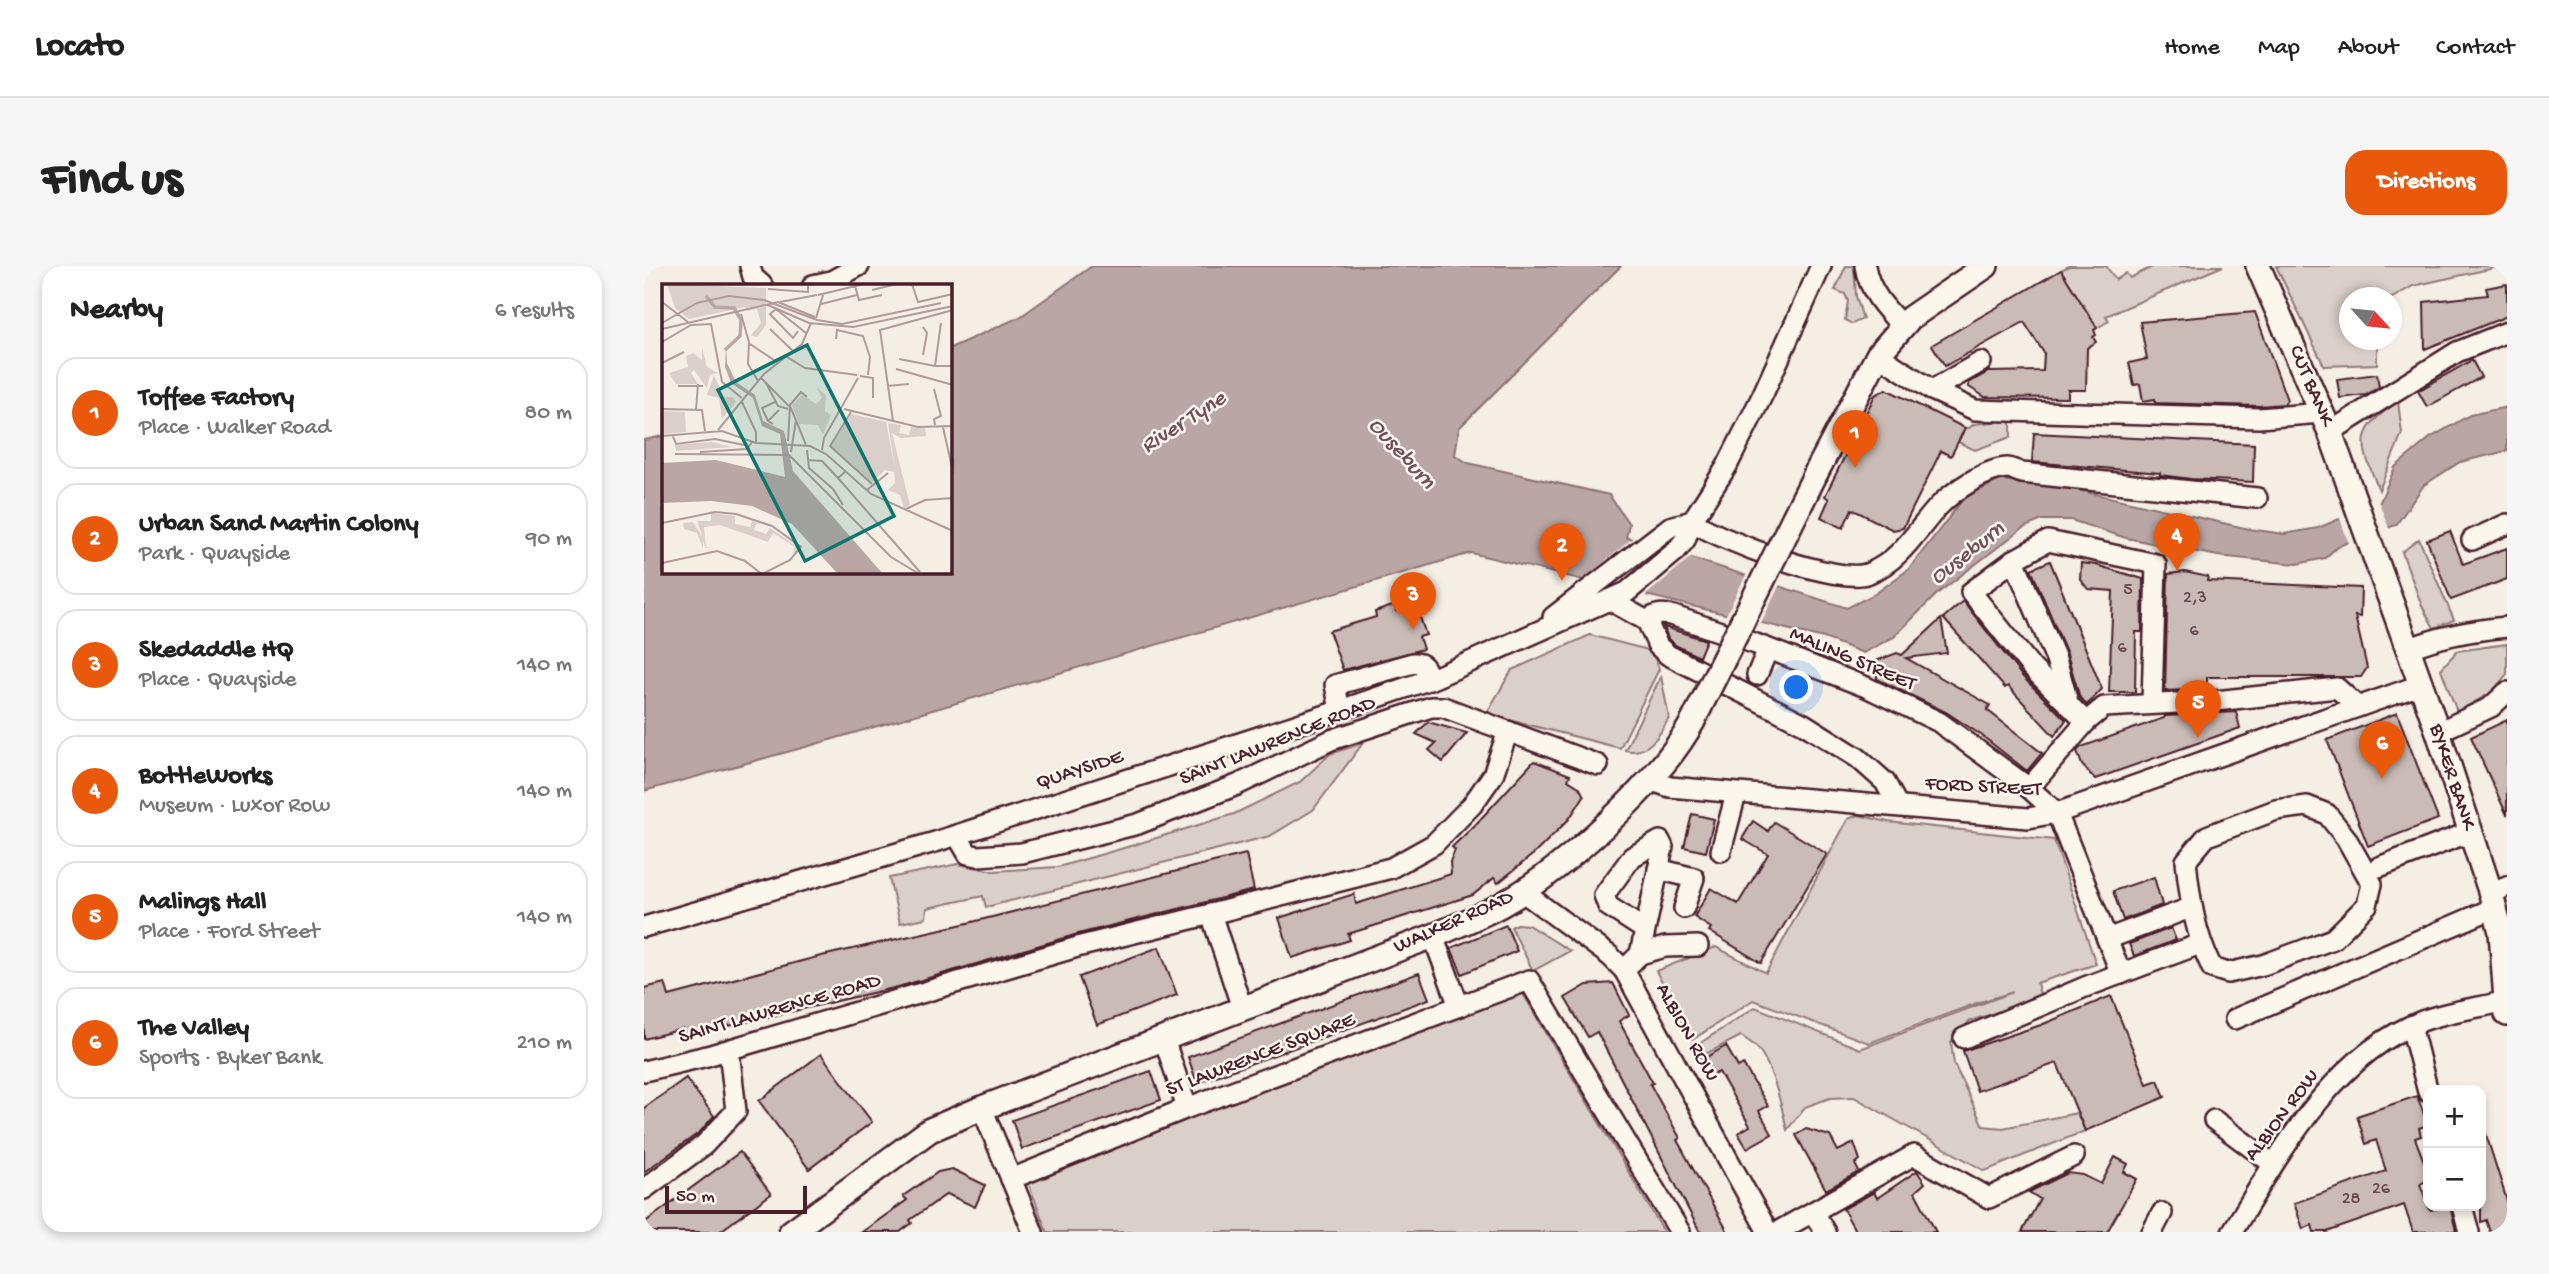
<!DOCTYPE html>
<meta charset="utf-8">
<style>
body{margin:0;font-family:"Gochi Hand",sans-serif;background:#f6f6f6;color:#222}
.controls{position:absolute;right:21px;bottom:21px;display:grid;overflow:hidden;border-radius:14px;box-shadow:0 4px 10px #0003}
.controls button{width:63px;height:63px;display:grid;place-items:center;padding:0;border:0;border-bottom:2px solid #e0e0e0;background:#fff;color:#222;font:35px sans-serif}
.compass{position:absolute;left:1695px;top:21px;width:63px;height:63px;border-radius:50%;background:#fff;box-shadow:0 4px 10px #0003;rotate:117deg}
.scale{position:absolute;left:21px;bottom:18px;width:142px;box-sizing:border-box;padding-left:7px;border:4px solid #4a1f2b;border-top:0;font-size:19px;line-height:24px;white-space:nowrap;color:#4a1f2b;-webkit-text-stroke:5px #fbf7ec;paint-order:stroke}
.you{position:absolute;left:1153px;top:422px;width:24px;height:24px;margin:-18px;border:5px solid #fff;border-radius:50%;background:#1a73e8;box-shadow:0 0 0 10px #1a73e833}
.badge{display:grid;place-items:center;width:46px;height:46px;border-radius:50%;background:#ea580c;color:#fff;font-size:23px;font-weight:700}
.pin{position:absolute;translate:-50% -58px;filter:drop-shadow(0 2px 4px #0008)}
.pin::after{content:'';position:absolute;top:37px;width:24px;height:21px;background:inherit;clip-path:polygon(0 0,100% 0,50% 100%)}
.list{margin:0;padding:0;list-style:none}
h2{display:flex;justify-content:space-between;align-items:center;height:91px;margin:0;padding:0 28px;font-size:30px}
h2 small{font-size:23px;font-weight:400;color:#767676}
.list li{display:grid;grid-template-columns:46px 1fr auto;gap:21px;align-items:center;box-sizing:border-box;height:112px;margin:0 14px 14px;padding:0 14px;border:2px solid #e0e0e0;border-radius:21px}
.list b{display:block;font-size:26px;white-space:nowrap}
.list p{margin:0;font-size:23px;white-space:nowrap;color:#767676}
.list em{font-size:23px;font-style:normal;color:#767676}
.map{position:relative;flex:none;width:1863px;height:966px;overflow:hidden;border-radius:21px}
header{display:flex;align-items:center;gap:42px;box-sizing:border-box;height:98px;padding:0 35px;background:#fff;border-bottom:2px solid #e0e0e0}
header strong{font-size:33px}
nav{display:flex;gap:38px;margin-inline-start:auto;font-size:24px}
.intro{display:flex;align-items:center;justify-content:space-between;box-sizing:border-box;height:168px;padding:0 42px}
h1{margin:0;font-size:49px}
.button{padding:18px 32px;border-radius:21px;background:#ea580c;color:#fff;font-size:24px;font-weight:700}
main{display:flex;gap:42px;padding:0 42px}
aside{flex:1;background:#fff;border-radius:21px;box-shadow:0 4px 10px #0003}
.map>svg:first-child{display:block}
.green{fill:#dbd0c9;stroke:#92787a;stroke-width:2}
.water{fill:#baa7a5;stroke:#8d7174;stroke-width:2}
.pier{fill:#f4eee4}
.building{fill:#cabbb6;stroke:#4a1f2b;stroke-width:2}
.lines{fill:none;stroke-linecap:round;stroke-linejoin:round}
.minor-casing{stroke:#4a1f2b;stroke-width:24}
.major-casing{stroke:#4a1f2b;stroke-width:28}
.minor{stroke:#fbf7ec;stroke-width:19}
.major{stroke:#fbf7ec;stroke-width:23}
.major-bridge-casing{stroke:#4a1f2b;stroke-width:28;stroke-linecap:butt}
.major-bridge{stroke:#fbf7ec;stroke-width:23}
.labels{text-anchor:middle;dominant-baseline:central;stroke-width:5;stroke-linejoin:round;paint-order:stroke}
.number-label{font-size:18px;fill:#6a464e}
.street-label{font-size:21px;fill:#4a1f2b;stroke:#fbf7ec}
.water-label{font-size:23px;font-style:italic;fill:#714f56;stroke:#fbf7ec}
.inset-river{fill:none;stroke:#baa7a5;stroke-width:3.5}
.inset-road{fill:none;stroke:#b09b9a;stroke-width:2}
.view{fill:#0f766e;fill-opacity:0.15;stroke:#0f766e;stroke-width:3.5}
.inset-edge{fill:none;stroke:#4a1f2b;stroke-width:3.5}
</style>
<header>
<strong>Locato</strong>
<nav><a>Home</a><a>Map</a><a>About</a><a>Contact</a></nav>
</header>
<div class="intro"><h1>Find us</h1><a class="button">Directions</a></div>
<main>
<aside>
<h2>Nearby<small>6 results</small></h2>
<ul class="list">
<li><span class="badge">1</span><div><b>Toffee Factory</b><p>Place · Walker Road</p></div><em>80 m</em></li>
<li><span class="badge">2</span><div><b>Urban Sand Martin Colony</b><p>Park · Quayside</p></div><em>90 m</em></li>
<li><span class="badge">3</span><div><b>Skedaddle HQ</b><p>Place · Quayside</p></div><em>140 m</em></li>
<li><span class="badge">4</span><div><b>BottleWorks</b><p>Museum · Luxor Row</p></div><em>140 m</em></li>
<li><span class="badge">5</span><div><b>Malings Hall</b><p>Place · Ford Street</p></div><em>140 m</em></li>
<li><span class="badge">6</span><div><b>The Valley</b><p>Sports · Byker Bank</p></div><em>210 m</em></li>
</ul>
</aside>
<div class="map">
<svg width="1863" height="966" viewBox="0 0 1863 966">
<rect width="100%" height="100%" fill="#f4eee4"/>
<filter id="ink" filterUnits="userSpaceOnUse"><feTurbulence type="fractalNoise" baseFrequency=".0143" numOctaves="2"/><feDisplacementMap in="SourceGraphic" scale="14" xChannelSelector="R" yChannelSelector="G"/><feConvolveMatrix kernelMatrix="1 2 1 2 8 2 1 2 1" color-interpolation-filters="sRGB"/></filter>
<g filter="url(#ink)">
<g class="green">
<path d="M1202,0H1210L1212,30L1219,53L1208,58L1201,54L1204,35L1201,28L1191,24Z"/>
<path d="M1425,0H1462L1472,14L1482,7L1486,12L1510,0H1579L1462,50L1465,55L1453,62L1417,4Z"/>
<path d="M1632,0H1859L1769,20L1748,32H1706V74H1733V98L1680,100Z"/>
<path d="M1754,136L1758,167L1735,224C1717,179 1708,166 1754,136Z"/>
<path d="M1367,154V171L1331,184L1314,176L1321,162H1325L1330,158Z"/>
<path d="M1775,273L1810,354L1790,362L1778,340L1758,286Z"/>
<path d="M946,369L1008,385L1015,403L976,482L842,448L868,404Z"/>
<path d="M1863,378V408L1848,426L1813,446L1797,403L1813,385Z"/>
<path d="M1017,410L1025,452C1016,469 1003,490 981,484Z"/>
<path d="M719,477L669,544L626,570L342,641L339,630L283,642L282,652L256,657L245,612L314,598L349,605L414,601L480,582L590,548L656,516L686,488Z"/>
<path d="M1214,549L1244,556L1410,574L1452,698L1393,717L1397,732L1325,755L1307,776L1310,798L1339,860L1359,862L1433,847L1441,865L1341,905L1210,831L1186,832L1161,841L1143,864C1138,841 1129,802 1115,784C1110,778 1103,774 1097,770L1056,791L1055,778L1111,741L1216,783L1369,726L1336,736L1225,777L1109,734L1048,774L1012,705L1072,681L1122,707L1204,553Z"/>
<path d="M873,658L884,659L926,685L889,705L867,661Z"/>
<path d="M878,726L1020,966H403L383,913Z"/>
</g>
<path class="water" d="M448,0H977L815,162L811,189L824,197L965,229L985,258L982,271L1203,342L1231,328L1265,303L1320,232L1356,214L1416,220L1605,263L1640,268L1674,262L1736,236L1751,201L1786,172L1826,149L1863,141V185L1816,196L1780,219L1752,259L1694,280L1681,292L1653,298L1574,290L1482,272L1427,254H1398L1379,262L1294,327L1250,371L1219,387L1180,372L827,287L165,480L0,525V174L19,170V306H306V82L376,51Z"/>
<g class="pier">
<path d="M1734,234L1746,265L1706,280L1695,250Z"/>
<path d="M991,270L1048,290L1000,331L937,315Z"/>
<path d="M1104,305L1137,316L1116,359L1081,351Z"/>
</g>
<g class="building">
<path d="M1417,4L1453,62L1450,64L1452,69L1449,71L1452,76L1443,82L1442,124H1424V132L1341,131L1325,121V117L1344,106L1399,105L1400,87L1380,56L1301,100L1288,79Z"/>
<path d="M1863,18V50L1781,83L1780,36L1844,29L1842,22Z"/>
<path d="M1611,46L1643,134L1640,138L1615,140L1511,137V133L1499,135L1496,118L1490,119L1485,97L1503,93L1496,56Z"/>
<path d="M1828,94L1837,111L1783,141L1774,125Z"/>
<path d="M1733,108L1735,121L1722,129L1696,132L1693,113Z"/>
<path d="M1242,123L1321,162L1307,190L1297,185L1259,262L1249,264L1208,243L1199,262L1177,251L1185,233L1181,230L1231,129Z"/>
<path d="M1390,167L1610,178L1609,216L1547,213L1516,209V207L1388,196Z"/>
<path d="M1806,265L1819,298L1863,282V313L1807,334L1783,274Z"/>
<path d="M1406,295L1458,423L1443,439L1436,432L1423,388L1387,303Z"/>
<path d="M1437,297L1452,299L1499,313L1498,366H1492L1491,426H1465L1469,325L1444,323L1436,313Z"/>
<path d="M1541,306L1564,311L1563,315L1717,322L1716,351L1711,350L1723,402L1717,411H1563V423L1521,425L1524,308Z"/>
<path d="M1319,335L1378,410L1422,454L1410,470L1364,420L1361,422L1299,352Z"/>
<path d="M751,339L752,345L772,339L782,369L775,371L779,383L699,404L685,365L732,351L731,346Z"/>
<path d="M1297,353L1303,387L1262,392L1346,439L1343,444L1398,487L1383,505L1337,469L1302,446L1233,413L1232,395L1253,387L1258,389Z"/>
<path d="M1020,361L1062,374L1055,391L1031,379L1024,373Z"/>
<path d="M1592,446L1596,462L1451,513L1438,499L1433,485L1437,481L1520,452L1521,450Z"/>
<path d="M1753,447L1794,553L1724,580L1683,474Z"/>
<path d="M1863,454V549L1827,471Z"/>
<path d="M784,456L823,467L799,496L785,484L792,477L772,468Z"/>
<path d="M890,495L926,509L924,514L935,521L940,530L925,553L892,586L854,617L850,612L829,629L704,668L706,674L648,692L635,652L710,628L712,638L807,608L806,596L811,584L808,581L831,559Z"/>
<path d="M1048,548L1070,553L1062,586L1040,581Z"/>
<path d="M1109,555L1124,565L1130,556L1183,588L1117,697L1065,665L1067,662L1050,651L1067,622L1094,638L1124,588L1098,573Z"/>
<path d="M602,588L610,624L434,668L254,721L41,770L39,763L0,773V722L21,717L25,730L173,691L324,657Z"/>
<path d="M1510,611L1518,639L1479,654L1469,625Z"/>
<path d="M862,659L873,685L818,708L807,682Z"/>
<path d="M1527,662L1532,674L1490,690L1485,678Z"/>
<path d="M515,681L533,729L453,759L435,711Z"/>
<path d="M775,707L785,733L553,817L544,791Z"/>
<path d="M969,717L985,749L975,755L1009,817L1006,818L1036,872L1033,874L1084,966H1056L953,766L944,771L921,732L943,719Z"/>
<path d="M1467,730L1503,818L1514,814L1521,831L1441,865L1413,797L1333,825L1319,785L1397,759Z"/>
<path d="M1082,780L1094,801L1099,798L1124,840L1115,845L1128,868L1103,882L1094,867L1106,860L1075,806L1065,811L1056,795Z"/>
<path d="M177,788L228,856L165,903L115,835Z"/>
<path d="M507,805L517,834L378,883L368,854Z"/>
<path d="M42,812L70,850L56,866L0,906V842Z"/>
<path d="M1773,830L1784,859L1775,862L1777,870L1771,872L1784,906V914L1776,918L1786,944L1806,940L1812,965L1769,966L1760,939L1683,966H1670L1668,959L1659,963L1650,937L1742,905L1732,874L1722,878L1713,850Z"/>
<path d="M1840,862L1863,935V966H1846L1842,954L1837,956V863Z"/>
<path d="M1162,863L1186,870L1194,885L1210,877L1216,894L1211,898L1215,906L1182,924L1152,869Z"/>
<path d="M96,886L127,928L75,966H0V957Z"/>
<path d="M1471,891L1484,898L1480,906L1493,913L1463,966H1378L1396,933L1385,926L1424,907L1439,909L1457,918Z"/>
<path d="M308,903L341,919L331,941L303,928L266,954L268,957L256,966H218L263,934L259,930L294,906Z"/>
<path d="M1273,905L1281,917L1271,926L1292,966H1212L1199,943L1230,926L1233,932Z"/>
</g>
<g class="lines">
<defs>
<g id="minor">
<path d="M106,0L109,11L118,19"/>
<path d="M1221,0C1225,25 1241,42 1258,60"/>
<path d="M169,19L187,15L215,0"/>
<path d="M1234,89L1288,124L1331,144L1615,152L1678,147"/>
<path d="M1288,124L1337,96"/>
<path d="M1686,166L1813,86L1863,66"/>
<path d="M1048,255C1075,274 1196,320 1225,307C1256,295 1273,264 1294,241C1309,225 1342,203 1363,202C1368,202 1374,206 1378,207L1613,232"/>
<path d="M1828,274L1863,258"/>
<path d="M1370,294L1404,275L1512,298L1508,437"/>
<path d="M967,335L1003,355C1012,347 1019,347 1030,350L1112,378L1222,421L1295,456L1385,522L1413,547L1477,708"/>
<path d="M909,351L1026,261L1048,255"/>
<path d="M1003,355L1014,380L1024,389L1160,458L1214,492L1241,516L1254,540"/>
<path d="M1764,383C1795,370 1829,364 1863,361"/>
<path d="M1113,409L1124,383"/>
<path d="M1424,436L1412,393L1370,294L1327,326L1388,402L1442,456"/>
<path d="M696,444L691,419L769,397C781,396 782,404 786,414"/>
<path d="M1794,466L1847,441L1863,426"/>
<path d="M1005,514L1026,521L1384,552L1413,547L1776,419"/>
<path d="M1385,522L1442,456L1460,441L1571,435L1693,422L1714,441"/>
<path d="M1663,540L1683,548L1702,572L1728,618L1723,639L1689,673L1619,699L1584,707L1568,702C1551,667 1546,634 1542,595L1563,570L1632,544Z"/>
<path d="M313,569L324,588L334,590L378,587L494,558L593,519L687,474L787,441H799L954,499"/>
<path d="M1077,585L1092,528"/>
<path d="M1735,601L1826,566"/>
<path d="M1014,603L1050,612L1040,642"/>
<path d="M879,626L966,690L980,704L1124,966"/>
<path d="M1847,628L1863,620"/>
<path d="M567,648L747,602L790,578L828,539L849,509L864,465"/>
<path d="M0,661L291,576L682,449L790,412L983,326L1032,285L1041,274L1048,255L1083,200L1119,128L1177,0"/>
<path d="M789,670L815,740"/>
<path d="M1463,673L1546,642"/>
<path d="M996,688L1021,681L1054,680"/>
<path d="M980,704L996,688L1019,581L1016,575L988,591L960,629L964,640L1001,664"/>
<path d="M1591,753L1850,642"/>
<path d="M1767,760L1784,826"/>
<path d="M1320,772L1441,721L1556,678"/>
<path d="M520,773L543,842"/>
<path d="M0,805L63,790L437,680L567,648L598,742"/>
<path d="M338,842L389,966"/>
<path d="M1570,854L1629,898"/>
<path d="M367,913L543,842L885,714L1036,966"/>
<path d="M0,923L60,879L92,845L85,784"/>
<path d="M1818,940L1825,966"/>
<path d="M1169,946L1181,966"/>
<path d="M1133,966L1270,889L1345,932L1430,890"/>
<path d="M1508,966L1518,947"/>
<path d="M1588,966C1635,889 1689,789 1778,755C1804,745 1835,742 1862,735"/>
</g>
<g id="major">
<path d="M1614,0L1686,166L1794,466L1847,628L1857,666L1863,748"/>
<path d="M1172,207L1234,89L1266,52L1342,0"/>
<path d="M147,966L286,864L338,842L789,670C812,660 835,651 857,639C918,605 1016,516 1049,455"/>
</g>
</defs>
<use href="#minor" class="minor-casing"/>
<use href="#major" class="major-casing"/>
<use href="#minor" class="minor"/>
<use href="#major" class="major"/>
<defs>
<path id="major-bridge" d="M1049,455L1172,207"/>
</defs>
<use href="#major-bridge" class="major-bridge-casing"/>
<use href="#major-bridge" class="major-bridge"/>
</g>
</g>
<g class="labels">
<g class="number-label">
<text x="1484" y="324">5</text>
<text x="1551" y="332">2,3</text>
<text x="1550" y="365">6</text>
<text x="1478" y="382">6</text>
<text x="1737" y="923">26</text>
<text x="1707" y="933">28</text>
</g>
<g class="street-label">
<text transform="translate(1666 120) rotate(67)">CUT BANK</text>
<text transform="translate(1208 394) rotate(23)">MALING STREET</text>
<text transform="translate(634 476) rotate(-22)">SAINT LAWRENCE ROAD</text>
<text transform="translate(436 505) rotate(-18)">QUAYSIDE</text>
<text transform="translate(1807 511) rotate(72)">BYKER BANK</text>
<text transform="translate(1339 522) rotate(3)">FORD STREET</text>
<text transform="translate(810 657) rotate(-24)">WALKER ROAD</text>
<text transform="translate(136 744) rotate(-16)">SAINT LAWRENCE ROAD</text>
<text transform="translate(1042 767) rotate(61)">ALBION ROW</text>
<text transform="translate(617 790) rotate(-21)">ST LAWRENCE SQUARE</text>
<text transform="translate(1639 850) rotate(-53)">ALBION ROW</text>
</g>
<g class="water-label">
<text transform="translate(540 157) rotate(-33)">River Tyne</text>
<text transform="translate(757 188) rotate(48)">Ouseburn</text>
<text transform="translate(1324 288) rotate(-38)">Ouseburn</text>
</g>
</g>
<g transform="translate(18 18)">
<rect width="290" height="290" fill="#f4eee4"/>
<path d="M5,0L104,4V41L95,53L89,51L99,39L95,25L85,27L83,23L27,35L13,24ZM40,63L45,83L56,89L48,91L45,104L32,86L29,89L36,100H14L7,89L26,83L24,72L31,69L40,76ZM52,91L62,113H71L74,118L60,135L57,114L45,111ZM155,104L164,111L163,127L169,131L161,151L156,141L137,140L130,121L140,111L154,120L160,114ZM0,127L23,128L24,148L0,150ZM189,130L224,138L233,185L226,139L239,141L237,149L247,151L249,143L263,144L264,152L239,154L230,149L248,221L242,224L238,211L226,206L233,199L232,188L223,186L209,199L169,162ZM50,158L70,163L14,167L13,161ZM49,229L73,232V240L88,243L90,237L99,240H94L92,246L104,250L108,244L137,264L130,273L133,263L111,249L106,258L58,241L42,243L44,263L49,264H44L41,257V264L35,249L22,245L21,239L31,238L41,254L35,237H49Z" fill="#dbd0c9"/>
<path d="M64,62L65,79L74,98L93,111L101,137L122,147L131,187L221,290H176L130,240L90,222L49,217L0,219V179L54,176L123,193L118,150L100,142L91,114L69,99L63,83Z" fill="#baa7a5"/>
<path class="inset-river" d="M44,12L53,23L72,24L79,36L78,52L63,66"/>
<path class="inset-road" d="M250,0L256,18L291,10M193,2L197,16L220,11M106,5L146,8V0M210,6L235,0M156,11L202,0M0,18L26,38M118,18L155,11M159,20L195,11M106,21L147,39L191,43L291,22M79,30L87,58L86,80L96,97M154,34L161,11M0,39L35,19L67,12L102,16L155,36L180,40L279,19M279,39L273,82H291M0,45L116,18L153,33M108,45L131,67M136,47L131,54L108,30L114,25L144,49M174,55L175,46L201,52L208,73L206,91M0,58L29,41L49,40L60,98L80,114M88,60L115,78M261,71L265,49L261,43M125,73L143,84L195,91M237,75L273,82M0,79L22,68M234,85L291,101M198,92L211,94V114M99,94L129,124L144,161M104,99L116,122L126,125M16,102H41M225,102L247,100M272,105L279,132L272,135L273,141M80,118L94,148V159M0,125L40,126L43,147M182,125L256,143L291,142M34,126L36,100M189,128L168,162L210,200M106,137L100,124L113,118M231,137L218,46L291,26M111,140L106,137L117,126M281,143L291,188M56,146L102,90L140,60L149,39M0,152L60,147L94,159L148,162L164,170L209,210L291,247M11,152L14,160L53,155L82,161M126,157L128,121L139,108L145,113M145,166L147,184L171,205L181,221M160,166L162,154L196,94M38,168L85,165L90,158M129,168L134,136M13,170L127,171L229,273L259,291M146,176L160,177L176,194M184,187L176,194L258,288M205,206L226,189M244,225L263,216L291,214M0,239L53,228L74,230L110,242L139,263L128,276L100,290M0,279L55,267L83,277L101,291"/>
<path class="view" d="M145,61L232,232L143,277L56,106Z"/>
<rect width="290" height="290" class="inset-edge"/>
</g>
</svg>
<div class="controls">
<button>+</button>
<button>−</button>
</div>
<svg class="compass" viewBox="-18 -18 36 36"><path d="M0-13l5 13h-10z" fill="#e53935"/><path d="M0 13l5-13h-10z" fill="#767676"/></svg>
<div class="scale">50 m</div>
<div class="you"></div>
<div class="pin badge" style="left:1211px;top:202px">1</div>
<div class="pin badge" style="left:918px;top:315px">2</div>
<div class="pin badge" style="left:769px;top:364px">3</div>
<div class="pin badge" style="left:1533px;top:305px">4</div>
<div class="pin badge" style="left:1554px;top:472px">5</div>
<div class="pin badge" style="left:1738px;top:513px">6</div>
</div>
</main>
